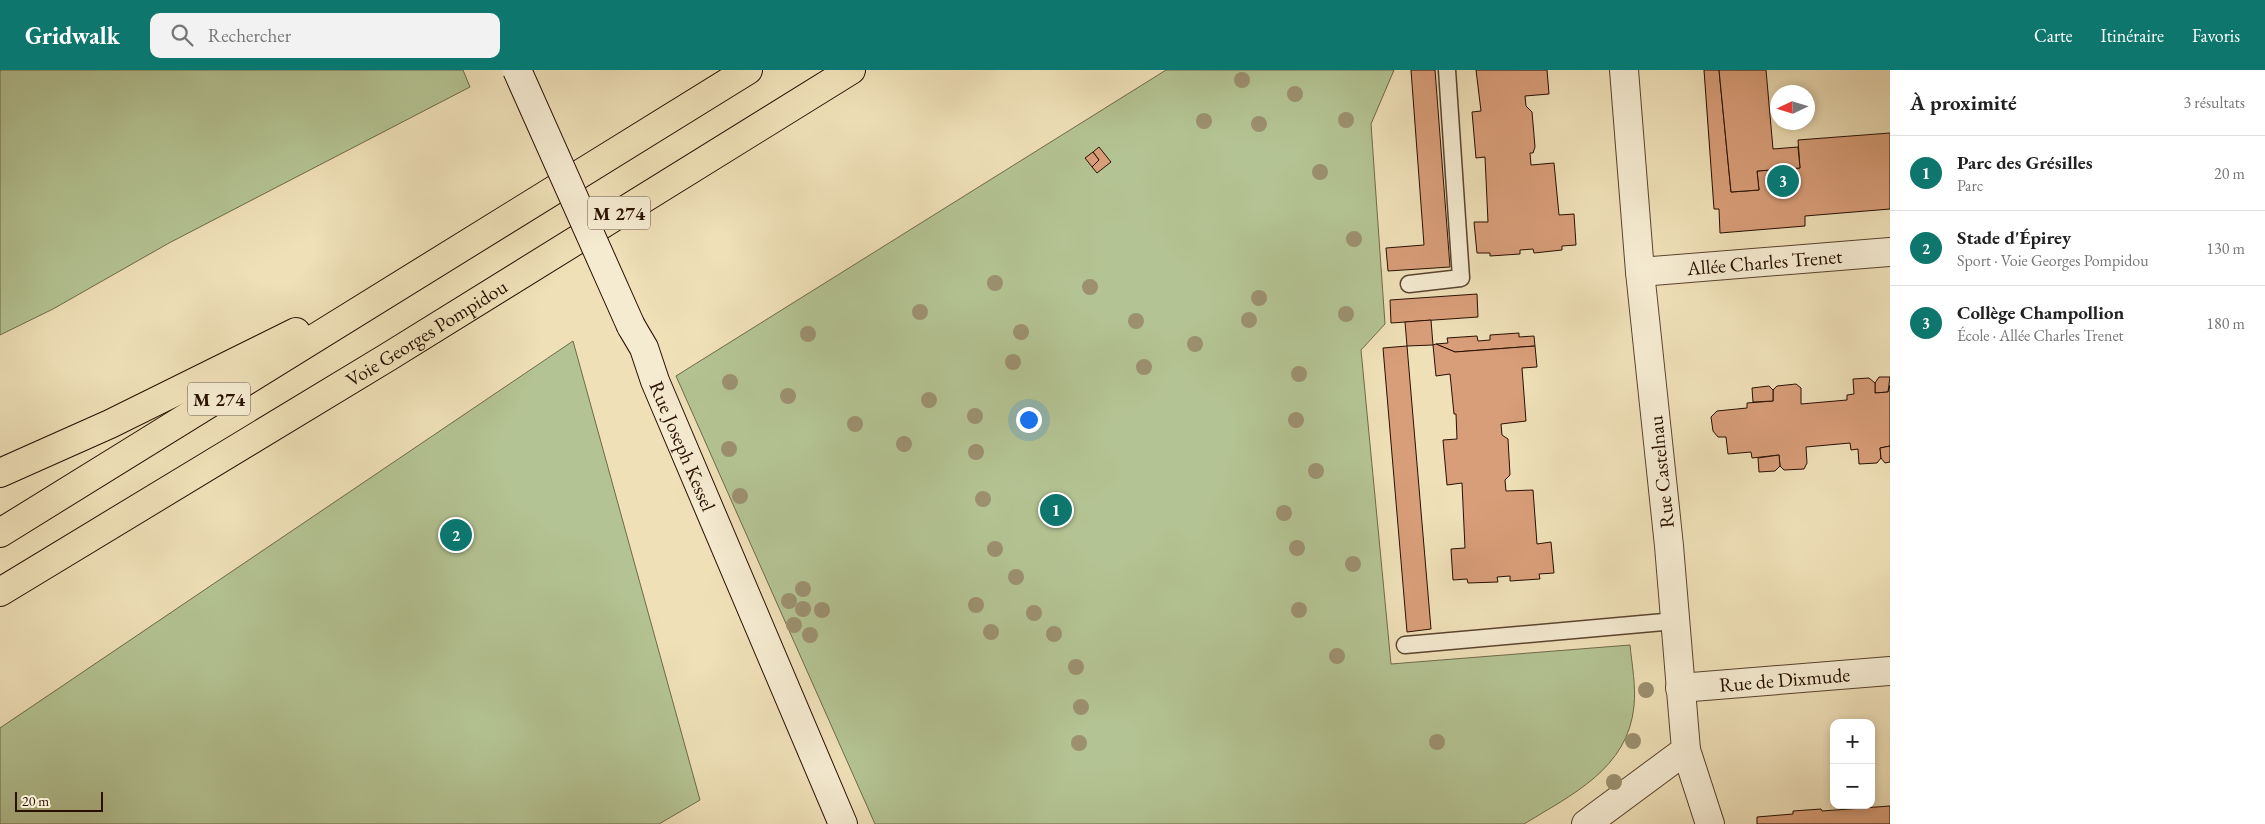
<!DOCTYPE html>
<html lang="fr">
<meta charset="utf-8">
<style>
body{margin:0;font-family:"EB Garamond",serif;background:#f2f2f2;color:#222}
.controls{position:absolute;right:15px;bottom:15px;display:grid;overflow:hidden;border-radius:10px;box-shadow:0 2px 8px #0003}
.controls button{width:45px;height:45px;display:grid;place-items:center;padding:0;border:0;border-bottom:1px solid #e0e0e0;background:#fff;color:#222;font:25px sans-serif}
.compass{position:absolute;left:1770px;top:15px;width:45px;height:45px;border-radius:50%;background:#fff;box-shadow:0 2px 8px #0003;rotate:266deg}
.scale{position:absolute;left:15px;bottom:12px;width:88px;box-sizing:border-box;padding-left:5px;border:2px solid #280f00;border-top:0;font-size:14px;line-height:18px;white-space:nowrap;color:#280f00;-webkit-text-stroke:4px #f5ebd1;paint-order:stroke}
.you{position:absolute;left:1028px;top:349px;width:18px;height:18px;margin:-12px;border:4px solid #fff;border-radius:50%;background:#1a73e8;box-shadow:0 0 0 8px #1a73e833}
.badge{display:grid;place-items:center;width:32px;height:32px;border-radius:50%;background:#0f766e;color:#fff;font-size:16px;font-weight:700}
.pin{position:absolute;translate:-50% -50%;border:2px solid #fff;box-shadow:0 1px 5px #0006}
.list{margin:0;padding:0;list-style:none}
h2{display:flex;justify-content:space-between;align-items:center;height:65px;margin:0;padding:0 20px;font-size:21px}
h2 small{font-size:16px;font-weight:400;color:#767676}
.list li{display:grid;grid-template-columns:32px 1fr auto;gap:15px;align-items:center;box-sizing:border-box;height:75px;padding:0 20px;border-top:1px solid #e0e0e0}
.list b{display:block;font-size:19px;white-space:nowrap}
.list p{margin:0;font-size:16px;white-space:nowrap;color:#767676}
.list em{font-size:16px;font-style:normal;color:#767676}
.icon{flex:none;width:28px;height:28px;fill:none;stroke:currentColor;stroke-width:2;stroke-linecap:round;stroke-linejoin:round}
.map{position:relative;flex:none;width:1890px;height:754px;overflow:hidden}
header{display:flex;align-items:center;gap:30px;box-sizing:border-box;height:70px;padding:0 25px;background:#0f766e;color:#fff}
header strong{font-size:24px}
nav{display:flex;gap:28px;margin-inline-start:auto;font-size:18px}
.search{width:350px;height:45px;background:#f2f2f2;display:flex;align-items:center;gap:12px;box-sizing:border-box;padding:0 18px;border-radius:10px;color:#767676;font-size:19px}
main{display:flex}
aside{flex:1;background:#fff}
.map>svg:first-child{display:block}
.green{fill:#b4c393;stroke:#6e694a}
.building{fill:#d89e79;stroke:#280f00}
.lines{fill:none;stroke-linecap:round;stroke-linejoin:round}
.lane-casing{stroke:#5a432e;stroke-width:19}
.street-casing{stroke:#5a432e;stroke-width:30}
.secondary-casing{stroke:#280f00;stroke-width:30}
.highway-casing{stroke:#280f00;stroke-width:30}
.lane{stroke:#f5ebd1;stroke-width:16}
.street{stroke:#f5ebd1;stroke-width:28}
.secondary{stroke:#f5ebd1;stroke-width:28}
.highway{stroke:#efe0b8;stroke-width:28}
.secondary-bridge-casing{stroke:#280f00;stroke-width:30;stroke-linecap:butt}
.secondary-bridge{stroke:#f5ebd1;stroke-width:28}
.tree{fill:#9c906f}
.labels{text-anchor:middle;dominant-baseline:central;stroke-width:4;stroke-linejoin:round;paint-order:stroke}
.shield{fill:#f5ebd1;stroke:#66513f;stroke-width:1}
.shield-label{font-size:19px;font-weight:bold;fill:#280f00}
.street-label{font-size:20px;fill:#280f00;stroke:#f5ebd1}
</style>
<header>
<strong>Gridwalk</strong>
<div class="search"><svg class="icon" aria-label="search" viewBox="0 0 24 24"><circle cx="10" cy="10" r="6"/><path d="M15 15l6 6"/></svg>Rechercher</div>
<nav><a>Carte</a><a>Itinéraire</a><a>Favoris</a></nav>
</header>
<main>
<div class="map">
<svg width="1890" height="754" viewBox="0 0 1890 754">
<rect width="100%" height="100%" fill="#efe0b8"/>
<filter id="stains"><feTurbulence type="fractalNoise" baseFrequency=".004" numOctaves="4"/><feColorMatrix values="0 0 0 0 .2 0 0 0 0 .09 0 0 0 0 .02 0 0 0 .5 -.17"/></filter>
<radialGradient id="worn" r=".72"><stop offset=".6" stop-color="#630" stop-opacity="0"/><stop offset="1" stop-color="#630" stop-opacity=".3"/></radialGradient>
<g class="green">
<path d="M0,0H463L470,17L169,173L53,239L0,265Z"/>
<path d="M1166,0H1394L1371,54L1385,254L1361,280L1391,594L1630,575C1632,595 1636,616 1634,636C1628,699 1571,725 1524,754H875L676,306Z"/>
<path d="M573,271L700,730L659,754H0V658Z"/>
</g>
<g class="building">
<path d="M1411,0H1435L1450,197L1388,201L1386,178L1424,175Z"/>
<path d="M1476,0H1547L1549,24L1525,26L1526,36L1532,42L1535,77L1533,83H1530L1531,95L1554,93L1559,145L1574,144L1576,175L1562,176V180L1534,183L1533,179L1520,180V184L1490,186V183H1477L1474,152H1488L1485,87L1476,88L1472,42L1481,41Z"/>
<path d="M1704,0H1719L1731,122L1759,120L1757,101L1800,98L1798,70L1890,63V139L1805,146V156L1720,163L1719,139H1714Z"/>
<path d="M1719,0H1766L1773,79L1798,77L1800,98L1757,101L1759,120L1731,122Z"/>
<path d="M1099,77L1111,92L1097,103L1092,97L1099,90L1093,82Z"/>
<path d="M1093,82L1099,90L1092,97L1085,88Z"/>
<path d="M1477,224L1478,247L1391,253L1390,230Z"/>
<path d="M1431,250L1433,275L1407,276L1405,252Z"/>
<path d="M1519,263V267L1534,266L1535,276L1455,282L1436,274L1448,273L1447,268L1477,266L1478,271L1490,270V265Z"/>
<path d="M1436,274L1455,282L1535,276L1537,297L1522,298L1526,351L1501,354L1502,365L1508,369L1510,405L1505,410L1506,421L1533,420L1537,474L1551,472L1554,503L1539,504L1540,509L1510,511V506L1497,507L1498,512L1468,513L1467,509L1453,510L1451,479L1465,478L1462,413L1447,415L1443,370L1457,369L1456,344H1454L1450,304L1436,306L1433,275Z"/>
<path d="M1407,276L1431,559L1407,562L1383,278Z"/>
<path d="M1879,307H1890L1888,322L1875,323V313Z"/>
<path d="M1869,308L1875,313V323L1888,322L1890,315V376L1880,378L1881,388L1877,393L1859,394L1858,379L1851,380L1850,373L1806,377L1807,393L1804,399L1784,400L1780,396L1779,385L1752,388L1751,382L1728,384L1726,367H1718L1713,361L1711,347L1717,341L1747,338V333L1773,331V320L1777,316L1796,314L1801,318V334L1847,330V325L1854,324L1853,309Z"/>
<path d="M1769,316L1773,320V331L1753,332L1752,318Z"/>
<path d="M1890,376V392L1885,393L1881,388L1880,378Z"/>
<path d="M1779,385L1780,396L1775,401L1759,402L1758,388Z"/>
<path d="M1890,736V754H1757V747L1793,744V741L1821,739L1822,741Z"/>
</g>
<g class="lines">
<defs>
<g id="lane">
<path d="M1409,214L1461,208L1447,0"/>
<path d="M1405,575L1675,551"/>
</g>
<g id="street">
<path id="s1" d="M1640,202L1890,182"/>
<path id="s2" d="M1680,618L1890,601"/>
<path d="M1686,680L1710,754"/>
<path d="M1586,754L1686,680L1669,476L1640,202L1624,0"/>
</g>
<g id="secondary">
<path id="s3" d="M631,256L644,278L655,311L843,754"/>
</g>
<g id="highway">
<path d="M0,403L110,354L296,262"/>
<path d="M0,463L748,0"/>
<path id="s4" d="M0,522L388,287L851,0"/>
</g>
</defs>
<use href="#lane" class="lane-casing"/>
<use href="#street" class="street-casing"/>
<use href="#secondary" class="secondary-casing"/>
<use href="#highway" class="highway-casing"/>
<use href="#lane" class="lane"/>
<use href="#street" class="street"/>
<use href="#secondary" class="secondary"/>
<use href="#highway" class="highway"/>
<defs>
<path id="secondary-bridge" d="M517,0L631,256"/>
</defs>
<use href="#secondary-bridge" class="secondary-bridge-casing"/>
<use href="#secondary-bridge" class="secondary-bridge"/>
</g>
<g class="tree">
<circle cx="1242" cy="10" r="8"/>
<circle cx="1295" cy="24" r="8"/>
<circle cx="1346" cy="50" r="8"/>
<circle cx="1204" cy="51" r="8"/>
<circle cx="1259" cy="54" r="8"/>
<circle cx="1320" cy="102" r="8"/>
<circle cx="1354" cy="169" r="8"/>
<circle cx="995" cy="213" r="8"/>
<circle cx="1090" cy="217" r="8"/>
<circle cx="1259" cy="228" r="8"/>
<circle cx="920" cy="242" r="8"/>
<circle cx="1346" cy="244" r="8"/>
<circle cx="1249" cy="250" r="8"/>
<circle cx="1136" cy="251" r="8"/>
<circle cx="1021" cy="262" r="8"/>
<circle cx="808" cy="264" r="8"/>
<circle cx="1195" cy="274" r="8"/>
<circle cx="1013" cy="292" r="8"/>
<circle cx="1144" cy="297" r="8"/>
<circle cx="1299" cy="304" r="8"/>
<circle cx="730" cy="312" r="8"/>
<circle cx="788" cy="326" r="8"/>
<circle cx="929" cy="330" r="8"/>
<circle cx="975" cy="346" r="8"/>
<circle cx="1296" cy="350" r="8"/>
<circle cx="855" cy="354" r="8"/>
<circle cx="904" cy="374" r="8"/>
<circle cx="729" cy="379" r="8"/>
<circle cx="976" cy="382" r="8"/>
<circle cx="1316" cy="401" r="8"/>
<circle cx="740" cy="426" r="8"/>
<circle cx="983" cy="429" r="8"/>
<circle cx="1284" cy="443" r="8"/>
<circle cx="1297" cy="478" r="8"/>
<circle cx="995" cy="479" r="8"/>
<circle cx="1353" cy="494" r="8"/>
<circle cx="1016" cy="507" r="8"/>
<circle cx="803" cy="519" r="8"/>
<circle cx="789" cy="531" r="8"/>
<circle cx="976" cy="535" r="8"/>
<circle cx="803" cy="539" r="8"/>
<circle cx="822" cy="540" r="8"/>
<circle cx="1299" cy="540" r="8"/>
<circle cx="1034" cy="543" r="8"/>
<circle cx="794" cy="555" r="8"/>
<circle cx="991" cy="562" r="8"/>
<circle cx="1054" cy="564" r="8"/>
<circle cx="810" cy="565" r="8"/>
<circle cx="1337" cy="586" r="8"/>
<circle cx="1076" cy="597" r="8"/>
<circle cx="1646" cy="620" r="8"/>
<circle cx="1081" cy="637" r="8"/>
<circle cx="1633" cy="671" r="8"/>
<circle cx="1437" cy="672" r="8"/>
<circle cx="1079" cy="673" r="8"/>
<circle cx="1614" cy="712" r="8"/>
</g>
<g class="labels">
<g class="shield">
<rect x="588" y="126.5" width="62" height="33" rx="4"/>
<rect x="188" y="312.5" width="62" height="33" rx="4"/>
</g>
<g class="shield-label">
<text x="619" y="143">M 274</text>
<text x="219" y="329">M 274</text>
</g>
<g class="street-label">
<text stroke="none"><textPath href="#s1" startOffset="125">Allée Charles Trenet</textPath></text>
<text stroke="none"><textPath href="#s4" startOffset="499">Voie Georges Pompidou</textPath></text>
<text stroke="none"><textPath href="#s3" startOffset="131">Rue Joseph Kessel</textPath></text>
<text transform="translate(1661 402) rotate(-96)">Rue Castelnau</text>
<text stroke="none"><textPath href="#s2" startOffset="105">Rue de Dixmude</textPath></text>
</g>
</g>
<rect width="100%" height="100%" filter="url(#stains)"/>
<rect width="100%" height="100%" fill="url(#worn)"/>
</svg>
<div class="controls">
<button>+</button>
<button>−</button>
</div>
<svg class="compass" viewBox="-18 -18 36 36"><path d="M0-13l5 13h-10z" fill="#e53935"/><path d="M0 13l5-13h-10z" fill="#767676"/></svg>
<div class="scale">20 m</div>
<div class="you"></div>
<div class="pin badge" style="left:1056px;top:440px">1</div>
<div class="pin badge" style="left:456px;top:465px">2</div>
<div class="pin badge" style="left:1783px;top:111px">3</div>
</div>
<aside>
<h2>À proximité<small>3 résultats</small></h2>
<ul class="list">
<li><span class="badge">1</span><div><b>Parc des Grésilles</b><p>Parc</p></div><em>20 m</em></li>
<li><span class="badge">2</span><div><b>Stade d'Épirey</b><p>Sport · Voie Georges Pompidou</p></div><em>130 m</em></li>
<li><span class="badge">3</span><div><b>Collège Champollion</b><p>École · Allée Charles Trenet</p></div><em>180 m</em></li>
</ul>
</aside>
</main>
